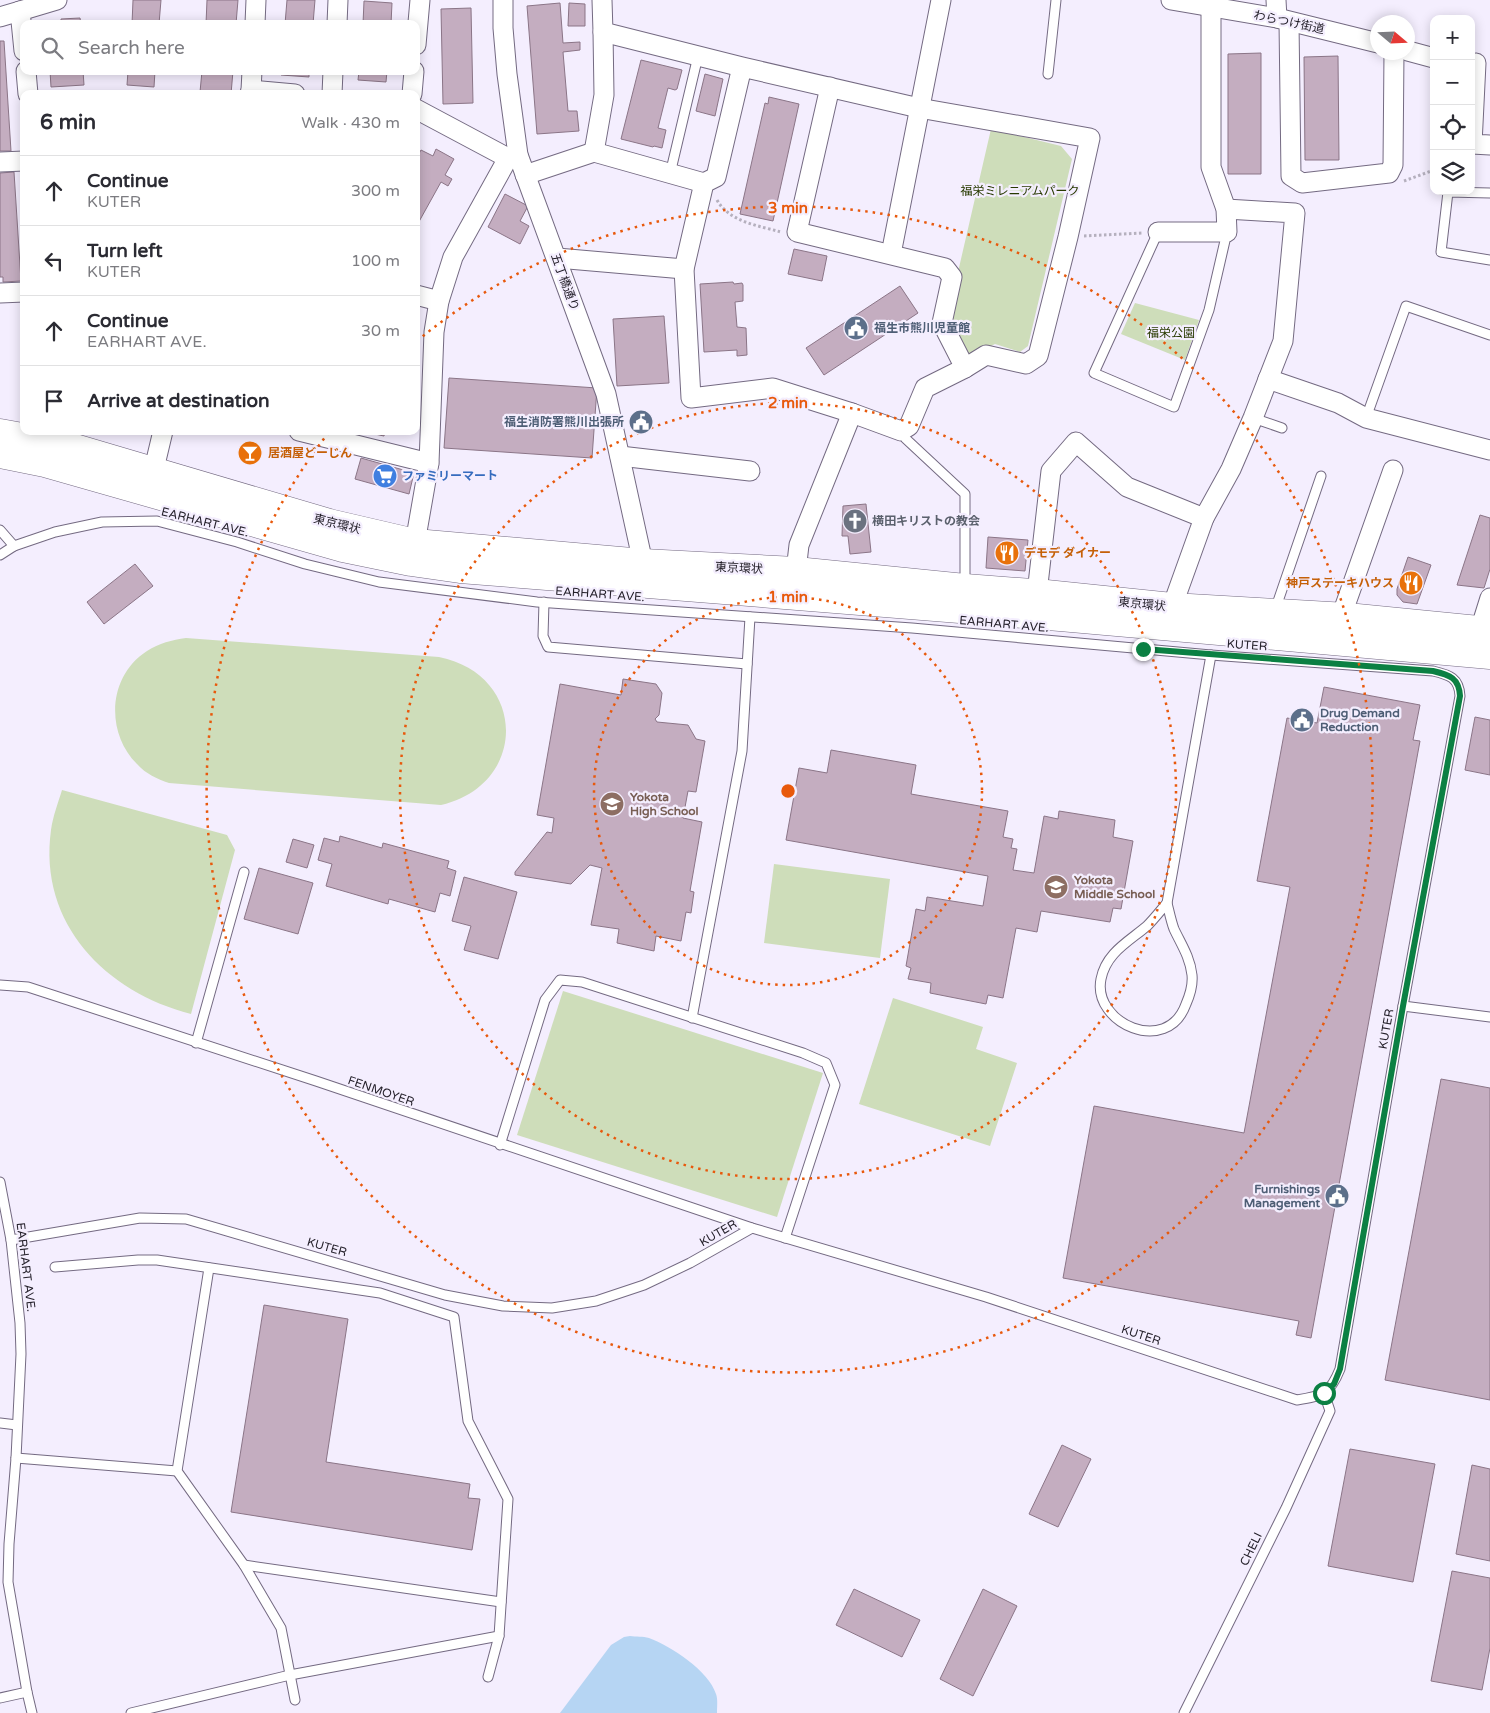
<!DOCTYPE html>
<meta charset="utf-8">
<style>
body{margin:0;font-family:"Varela Round","Noto Sans JP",sans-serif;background:#f7f7f7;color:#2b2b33}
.controls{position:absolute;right:15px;top:15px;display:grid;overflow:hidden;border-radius:10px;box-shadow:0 2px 12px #0003}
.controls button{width:45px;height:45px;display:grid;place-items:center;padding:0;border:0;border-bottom:1px solid #e1e1e2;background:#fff;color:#2b2b33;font:25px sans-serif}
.compass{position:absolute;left:1370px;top:15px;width:45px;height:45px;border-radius:50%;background:#fff;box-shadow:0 2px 12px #0003;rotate:109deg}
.stop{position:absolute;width:15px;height:15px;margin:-11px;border:4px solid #0b8043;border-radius:50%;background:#fff}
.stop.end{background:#0b8043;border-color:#fff;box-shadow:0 1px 5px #0008}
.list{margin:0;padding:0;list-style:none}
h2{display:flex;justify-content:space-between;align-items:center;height:65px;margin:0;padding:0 20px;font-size:21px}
h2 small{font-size:16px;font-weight:400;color:#7c7c81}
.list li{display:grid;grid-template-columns:32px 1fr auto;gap:15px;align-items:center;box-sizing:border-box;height:70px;padding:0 20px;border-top:1px solid #e1e1e2}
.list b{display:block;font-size:19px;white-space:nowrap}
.list p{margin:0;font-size:16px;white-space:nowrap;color:#7c7c81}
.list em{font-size:16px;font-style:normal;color:#7c7c81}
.icon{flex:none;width:28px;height:28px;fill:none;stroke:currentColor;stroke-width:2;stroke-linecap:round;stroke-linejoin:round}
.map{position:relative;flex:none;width:1490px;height:1713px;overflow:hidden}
.search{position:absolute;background:#fff;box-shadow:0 2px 12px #0003;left:20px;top:20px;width:400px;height:55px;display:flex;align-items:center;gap:12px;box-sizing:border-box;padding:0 18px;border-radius:10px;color:#7c7c81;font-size:19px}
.panel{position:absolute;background:#fff;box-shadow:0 2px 12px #0003;left:20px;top:90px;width:400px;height:345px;border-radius:10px}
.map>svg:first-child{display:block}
.green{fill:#ceddba}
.water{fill:#b6d5f3}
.building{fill:#c4adc0;stroke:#8b7587}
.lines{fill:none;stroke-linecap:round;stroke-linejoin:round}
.lane-casing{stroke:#746a82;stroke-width:11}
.street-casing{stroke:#746a82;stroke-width:21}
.highway-casing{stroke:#746a82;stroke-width:29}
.path{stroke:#b5b0be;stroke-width:3;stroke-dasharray:2.5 2.5;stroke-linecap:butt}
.lane{stroke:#fff;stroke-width:9}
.street{stroke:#fff;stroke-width:19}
.highway{stroke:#fff;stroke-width:28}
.route{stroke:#0b8043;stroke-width:6}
.ring{fill:none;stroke:#e8590c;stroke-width:2.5;stroke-dasharray:2.5 5}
.labels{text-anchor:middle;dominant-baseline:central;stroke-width:4.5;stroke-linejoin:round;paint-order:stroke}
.street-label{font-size:12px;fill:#25212b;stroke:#f4eefe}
.park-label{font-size:12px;fill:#283a00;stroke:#f4eefe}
.service-label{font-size:12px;font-weight:bold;fill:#4e5e75;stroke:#f4eefe;text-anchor:start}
.food-label{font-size:12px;font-weight:bold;fill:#c56008;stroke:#f4eefe;text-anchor:start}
.shop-label{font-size:12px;font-weight:bold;fill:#366cbe;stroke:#f4eefe;text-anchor:start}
.worship-label{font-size:12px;font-weight:bold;fill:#5b616d;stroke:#f4eefe;text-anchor:start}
.education-label{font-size:12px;font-weight:bold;fill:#785e54;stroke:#f4eefe;text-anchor:start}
.centre{fill:#e8590c;stroke:#f4eefe;stroke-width:2.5}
.ring-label{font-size:15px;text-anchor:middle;font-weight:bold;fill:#e8590c;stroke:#f4eefe;stroke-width:4.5;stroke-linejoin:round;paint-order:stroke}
</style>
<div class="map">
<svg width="1490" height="1713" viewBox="0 0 1490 1713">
<rect width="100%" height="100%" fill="#f4eefe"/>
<g class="green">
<path d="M991,129L1061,146L1072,159L1028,346L1020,352L995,344L967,358L949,311Z"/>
<path d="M1135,303L1199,320L1185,360L1121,334Z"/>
<path d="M186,638L439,657C528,675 528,785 441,805L169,783C157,779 146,774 137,764C105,732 108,676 147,651C159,643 172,640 186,638Z"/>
<path d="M62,790L227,835L235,850L191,1014C106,992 38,924 51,830C53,816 58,803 62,790Z"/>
<path d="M774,864L890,879L880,958L764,943Z"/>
<path d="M563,991L823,1073L777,1217L517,1135Z"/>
<path d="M893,998L983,1027L976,1049L1017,1063L990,1146L859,1104Z"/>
</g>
<path class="water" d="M630,1636C636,1637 643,1636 649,1638C671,1646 709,1671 716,1694C718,1699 717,1707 717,1713H560L611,1645L624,1637Z"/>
<g class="building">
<path d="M133,0H161L159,24H132Z"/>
<path d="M207,0H238L236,24H206Z"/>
<path d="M287,0H315L313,24H285Z"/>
<path d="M364,1L392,3L391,24H363Z"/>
<path d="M560,3L563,43L580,42V50L563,52L568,111H577L579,131L537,134L527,6Z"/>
<path d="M569,3L585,4V26H568Z"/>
<path d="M471,8L473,103L443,104L441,9Z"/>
<path d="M80,18L81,24H61V19Z"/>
<path d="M0,41H4L11,151H0Z"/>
<path d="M1261,53V174H1228V54Z"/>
<path d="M1338,56L1339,160H1305L1304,57Z"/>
<path d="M641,60L682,70L677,89L675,90L668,88L658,128L666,130L662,148L654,146L653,147L621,139Z"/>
<path d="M50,71H83L84,85L51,87Z"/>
<path d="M128,71H155L154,87L127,85Z"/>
<path d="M202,71H233L231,94L200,92Z"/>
<path d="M282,71H309V77L281,75Z"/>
<path d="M359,71H387L386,82L358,80Z"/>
<path d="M705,74L723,79L715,116L696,111Z"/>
<path d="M769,97L799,104L773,221L740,214L765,103L768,104Z"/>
<path d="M436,149L454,159L445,175L452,179L448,186L441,182L416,227V159L421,150L433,156Z"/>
<path d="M14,172L21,281L3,282V277H0V173Z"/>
<path d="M505,194L528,206L520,221L529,226L520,244L488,227Z"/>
<path d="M794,249L827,256L822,281L788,274Z"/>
<path d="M733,282L734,284L742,283L743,285V301L735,302L737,327L746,328L747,355L737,356V350L704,352L700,284Z"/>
<path d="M900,286L918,313L824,375L806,348Z"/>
<path d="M664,316L669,383L617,386L613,319Z"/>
<path d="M449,378L597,388L592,458L444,448Z"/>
<path d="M361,431H385L384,436Z"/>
<path d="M361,458L414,473L409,494L355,479Z"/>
<path d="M866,504L871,552L850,554L848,536H842L843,506Z"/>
<path d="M1480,515L1490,518V569L1484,588L1457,585Z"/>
<path d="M988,537L1028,540L1025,571L986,568Z"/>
<path d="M1408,557L1431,565L1417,604L1403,602L1397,595V589Z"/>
<path d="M135,564L153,586L104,624L87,602Z"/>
<path d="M623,679L656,684L662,693L659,715L655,719L657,722L688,725L696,739L705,741L696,792L688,791L683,818L702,822L690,891L694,892L691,913L686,912L681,941L656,936L654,951L617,943L619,929L591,925L602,868L590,865L571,884L515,875V872L547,832L552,833L554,818L537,815L560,684L621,695Z"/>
<path d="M1324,687L1420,705L1413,740L1420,741L1311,1338L1296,1335L1299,1321L1063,1278L1094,1106L1244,1133L1290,887L1257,881L1287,718L1317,723Z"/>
<path d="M1475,717L1490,720V775L1465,770Z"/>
<path d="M831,750L916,765L911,794L1008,811L1003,837L1013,839L1011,848L1017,849L1013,870L1034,873L1044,816L1058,819L1059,811L1115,820L1113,837L1133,841L1121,909L1113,908L1110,922L1041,911L1037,932L1016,928L1003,998L988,995L986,1004L930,993L931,983L908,979L911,968L906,966L916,909L925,911L927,897L983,906L988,876L786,840L799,768L827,773Z"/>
<path d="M340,836L382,848L383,843L449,861L447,868L456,871L450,896L440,893L435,912L389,899L388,904L326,886L332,864L318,860L324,838L339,842Z"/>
<path d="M293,839L314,845L307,868L286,862Z"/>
<path d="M259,868L313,883L298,934L244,919Z"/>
<path d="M464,877L517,892L498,959L464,950L471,926L452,921Z"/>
<path d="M1441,1079L1490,1088V1400L1385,1380Z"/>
<path d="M264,1305L348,1319L326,1462L470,1484L468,1498L480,1499L472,1550L231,1512Z"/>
<path d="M1062,1445L1091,1459L1058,1527L1029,1514Z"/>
<path d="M1350,1449L1435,1464L1413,1582L1328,1566Z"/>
<path d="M1472,1465L1490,1469V1561L1456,1554Z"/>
<path d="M1452,1571L1490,1578V1648L1482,1690L1431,1681Z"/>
<path d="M854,1589L920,1620L902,1657L836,1625Z"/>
<path d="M983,1589L1017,1606L973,1696L940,1679Z"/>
</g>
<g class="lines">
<defs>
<g id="lane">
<path d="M1048,74L1056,0"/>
<path d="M670,174L698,56"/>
<path d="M1490,193L1448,192L1441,252L1490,260"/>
<path d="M1158,232L1094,373L1174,407L1209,310L1227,232"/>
<path d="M1253,418L1282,428"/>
<path d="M1366,418L1406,306L1490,335"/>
<path d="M901,431L906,439L965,494V585"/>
<path d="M0,530L14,546"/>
<path d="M0,555L14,546L55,532L102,522L157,521L237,542L305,564L379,582L537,602L912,628L1211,655L1433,671C1450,675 1459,678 1460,696L1403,1006L1340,1369C1330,1394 1323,1396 1297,1400L986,1297L752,1228L316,1081L28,987L0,985"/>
<path d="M544,602L543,636L548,647L747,664"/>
<path d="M1275,610L1321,476"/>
<path d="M1167,903C1169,911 1171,921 1174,929C1181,944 1190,957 1192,975C1193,985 1190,995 1186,1004C1167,1057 1092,1023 1101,979C1106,953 1128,942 1147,926C1154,919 1161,910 1167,903Z"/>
<path d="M1167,903L1211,655"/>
<path d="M1403,1006L1490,1017"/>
<path d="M692,1018L742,751L750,617"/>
<path d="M196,1043L244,872"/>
<path d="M500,1145L545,1000L560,980L582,982L803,1053L826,1063L835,1085L785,1238"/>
<path d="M0,1182L11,1240L20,1323L21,1354L16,1458L9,1544L8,1582L27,1692L32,1713"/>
<path d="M11,1240L140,1218L186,1219L445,1295L503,1306L552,1308L596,1301L644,1285L690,1263L752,1228"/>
<path d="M55,1267L138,1260H157L380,1293L454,1317L468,1421L508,1499L499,1636L488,1677"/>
<path d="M209,1268L177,1471L244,1565L281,1628L295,1700"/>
<path d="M0,1423L17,1425"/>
<path d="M16,1458L177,1471"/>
<path d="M244,1565L501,1602"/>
<path d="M0,1698L27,1692"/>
<path d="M131,1713L290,1675L499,1636"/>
<path d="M1184,1713L1286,1508L1330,1411L1324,1393"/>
</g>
<g id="street">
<path d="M503,0V28L507,74L518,155L606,394L643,563L642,573"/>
<path d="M602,0L603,32L742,67L919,108L1090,138L1068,237L1038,356L1026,364L986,355L965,368L925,388L909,426L901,431L852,413L773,388L691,398L684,269L704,183L716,177L742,67"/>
<path d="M1171,0L1277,18L1378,43"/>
<path d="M1276,0L1277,18"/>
<path d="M20,11L24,51"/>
<path d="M0,17L57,0"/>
<path d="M1289,22L1291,176L1302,183L1389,173L1393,165L1394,52"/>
<path d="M255,24L256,0"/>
<path d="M337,24L338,0"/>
<path d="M603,32L604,95L594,152L704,183"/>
<path d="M416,45L420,0"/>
<path d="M1408,51L1434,58"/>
<path d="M1476,63L1472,144L1490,145"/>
<path d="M26,71L28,94"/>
<path d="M830,87L797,232L945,268L952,277L942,323L965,368"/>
<path d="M251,90L295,94"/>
<path d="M250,94L251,90L252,71"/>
<path d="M332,94L333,71"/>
<path d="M412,94L414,71"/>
<path d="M416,109L508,158"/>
<path d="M0,162L24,161"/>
<path d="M525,175L594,152"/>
<path d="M1158,232H1227L1226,209L1211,167V7"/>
<path d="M891,254L941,0"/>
<path d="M557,258L684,269"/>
<path d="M0,293L24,292"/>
<path d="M416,295L439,301"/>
<path d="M1268,379L1338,403L1366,418L1490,450"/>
<path d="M299,431L429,463"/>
<path d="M620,456L750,471"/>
<path d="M153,473L163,431"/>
<path d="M415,543L429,463L434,332L439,301L453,257L508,158L518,155"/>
<path d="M796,571L799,545L852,413"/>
<path d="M1037,593L1051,471L1076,442L1127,487L1204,518"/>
<path d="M1172,607L1204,518L1231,469L1253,418L1283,341L1295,213L1226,209"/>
<path d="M1341,617L1393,470"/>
<path d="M1480,630L1490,598"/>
</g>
<g id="highway">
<path d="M0,433L61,444L329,523L415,543L643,563L796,571L965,588L1046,594L1172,607L1347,617L1490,631"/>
<path d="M0,454L45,463L343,548L411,562L460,569L1060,617L1490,655"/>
</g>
</defs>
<use href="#lane" class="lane-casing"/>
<use href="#street" class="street-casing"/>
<use href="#highway" class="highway-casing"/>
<g class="path">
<path d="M1404,181L1434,170"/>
<path d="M717,200C729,222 760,226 781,232"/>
<path d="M1084,236L1142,233"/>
</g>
<use href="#lane" class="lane"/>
<use href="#street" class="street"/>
<use href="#highway" class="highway"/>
</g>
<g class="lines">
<path class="route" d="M1143,649L1433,671C1450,675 1459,678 1460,696L1403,1006L1340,1369L1334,1384L1324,1393"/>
</g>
<g class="ring">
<circle cx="788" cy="791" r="194"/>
<circle cx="788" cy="791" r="388"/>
<path d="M417 341A583 583 0 1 1 329 432"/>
</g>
<defs>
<symbol id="civic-disc" viewBox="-11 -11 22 22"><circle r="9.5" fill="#5c6f8a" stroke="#f4eefe"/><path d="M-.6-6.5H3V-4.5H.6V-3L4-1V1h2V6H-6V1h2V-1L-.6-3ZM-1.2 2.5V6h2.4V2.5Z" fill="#fff"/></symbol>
<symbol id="bar-disc" viewBox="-11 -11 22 22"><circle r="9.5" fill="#e8710a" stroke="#f4eefe"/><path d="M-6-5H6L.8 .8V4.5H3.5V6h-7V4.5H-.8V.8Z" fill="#fff"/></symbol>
<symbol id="supermarket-disc" viewBox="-11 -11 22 22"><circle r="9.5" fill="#3f7fe0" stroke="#f4eefe"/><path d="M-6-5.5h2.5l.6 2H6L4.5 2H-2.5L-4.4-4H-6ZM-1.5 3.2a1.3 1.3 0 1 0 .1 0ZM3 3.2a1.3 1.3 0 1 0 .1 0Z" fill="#fff"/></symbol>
<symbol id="church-disc" viewBox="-11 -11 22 22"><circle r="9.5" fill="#6b7280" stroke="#f4eefe"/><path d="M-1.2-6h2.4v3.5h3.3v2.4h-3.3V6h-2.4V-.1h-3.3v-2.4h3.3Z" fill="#fff"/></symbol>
<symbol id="restaurant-disc" viewBox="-11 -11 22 22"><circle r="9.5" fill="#e8710a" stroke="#f4eefe"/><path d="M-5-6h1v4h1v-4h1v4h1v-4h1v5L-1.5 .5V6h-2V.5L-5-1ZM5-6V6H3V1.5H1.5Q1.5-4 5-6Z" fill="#fff"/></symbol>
<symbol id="school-disc" viewBox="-11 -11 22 22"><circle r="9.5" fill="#8d6e63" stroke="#f4eefe"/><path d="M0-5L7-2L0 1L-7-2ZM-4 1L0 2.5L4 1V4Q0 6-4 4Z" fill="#fff"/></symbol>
</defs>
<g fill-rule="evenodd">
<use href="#civic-disc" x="842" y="314" width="28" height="28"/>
<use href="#civic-disc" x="627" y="408" width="28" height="28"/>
<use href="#bar-disc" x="236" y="439" width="28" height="28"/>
<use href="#supermarket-disc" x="371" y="462" width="28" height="28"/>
<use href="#church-disc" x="841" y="507" width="28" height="28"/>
<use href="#restaurant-disc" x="993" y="539" width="28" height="28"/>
<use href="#restaurant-disc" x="1397" y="569" width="28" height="28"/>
<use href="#civic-disc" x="1288" y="706" width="28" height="28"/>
<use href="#school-disc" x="598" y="790" width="28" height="28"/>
<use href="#school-disc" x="1042" y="873" width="28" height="28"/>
<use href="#civic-disc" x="1323" y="1182" width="28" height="28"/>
</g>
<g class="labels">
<g class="street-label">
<text transform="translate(1289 22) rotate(12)">わらつけ街道</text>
<text transform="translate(565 282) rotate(70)">五丁橋通り</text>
<text transform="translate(205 522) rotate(14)">EARHART AVE.</text>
<text transform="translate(337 524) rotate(14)">東京環状</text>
<text transform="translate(739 568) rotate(3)">東京環状</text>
<text transform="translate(600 594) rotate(4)">EARHART AVE.</text>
<text transform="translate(1142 604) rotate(6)">東京環状</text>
<text transform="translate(1004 624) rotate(5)">EARHART AVE.</text>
<text transform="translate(1247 645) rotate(4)">KUTER</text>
<text transform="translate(1386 1029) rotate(-80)">KUTER</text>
<text transform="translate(381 1091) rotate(19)">FENMOYER</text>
<text transform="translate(718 1233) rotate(-30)">KUTER</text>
<text transform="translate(327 1247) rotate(16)">KUTER</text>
<text transform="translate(26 1267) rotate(83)">EARHART AVE.</text>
<text transform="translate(1141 1335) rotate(18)">KUTER</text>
<text transform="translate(1251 1549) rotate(-64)">CHELI</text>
</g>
<g class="park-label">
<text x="1020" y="191">福栄ミレニアムパーク</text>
<text x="1171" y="333">福栄公園</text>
</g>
<g class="service-label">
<text x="874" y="328">福生市熊川児童館</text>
<text x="624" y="422" text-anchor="end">福生消防署熊川出張所</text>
<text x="1320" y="713">Drug Demand<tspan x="1320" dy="14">Reduction</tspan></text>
<text x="1320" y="1189" text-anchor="end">Furnishings<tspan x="1320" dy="14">Management</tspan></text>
</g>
<g class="food-label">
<text x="268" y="453">居酒屋どーじん</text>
<text x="1024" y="553">デモデ ダイナー</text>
<text x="1394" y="583" text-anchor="end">神戸ステーキハウス</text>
</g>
<g class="shop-label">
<text x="402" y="476">ファミリーマート</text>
</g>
<g class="worship-label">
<text x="872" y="521">横田キリストの教会</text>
</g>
<g class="education-label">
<text x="630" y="797">Yokota<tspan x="630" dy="14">High School</tspan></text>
<text x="1074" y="880">Yokota<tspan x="1074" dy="14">Middle School</tspan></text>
</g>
</g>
<circle cx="788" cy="791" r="8" class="centre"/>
<g class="ring-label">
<text x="788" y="213">3 min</text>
<text x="788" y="408">2 min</text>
<text x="788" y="602">1 min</text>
</g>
</svg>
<div class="controls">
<button>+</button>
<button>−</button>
<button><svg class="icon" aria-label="locate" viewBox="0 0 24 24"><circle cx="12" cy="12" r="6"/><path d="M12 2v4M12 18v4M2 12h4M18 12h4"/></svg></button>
<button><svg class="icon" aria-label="layers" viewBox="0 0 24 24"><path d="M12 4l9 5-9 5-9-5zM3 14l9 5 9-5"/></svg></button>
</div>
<svg class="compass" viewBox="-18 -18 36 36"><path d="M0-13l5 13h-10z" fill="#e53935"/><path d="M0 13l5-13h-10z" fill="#7c7c81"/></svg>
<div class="stop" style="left:1324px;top:1393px"></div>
<div class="stop end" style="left:1143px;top:649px"></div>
<div class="search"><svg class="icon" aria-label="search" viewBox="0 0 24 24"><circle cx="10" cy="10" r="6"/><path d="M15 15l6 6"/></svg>Search here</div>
<section class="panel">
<h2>6 min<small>Walk · 430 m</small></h2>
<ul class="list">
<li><svg class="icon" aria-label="ahead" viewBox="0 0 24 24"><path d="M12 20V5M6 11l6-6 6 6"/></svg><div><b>Continue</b><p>KUTER</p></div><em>300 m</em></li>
<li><svg class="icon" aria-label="left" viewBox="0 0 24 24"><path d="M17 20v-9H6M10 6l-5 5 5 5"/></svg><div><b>Turn left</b><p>KUTER</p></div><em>100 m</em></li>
<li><svg class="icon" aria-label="ahead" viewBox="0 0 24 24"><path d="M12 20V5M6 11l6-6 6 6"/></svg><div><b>Continue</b><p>EARHART AVE.</p></div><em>30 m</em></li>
<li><svg class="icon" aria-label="arrive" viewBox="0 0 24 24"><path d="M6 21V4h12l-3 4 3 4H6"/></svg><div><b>Arrive at destination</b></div></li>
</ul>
</section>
</div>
